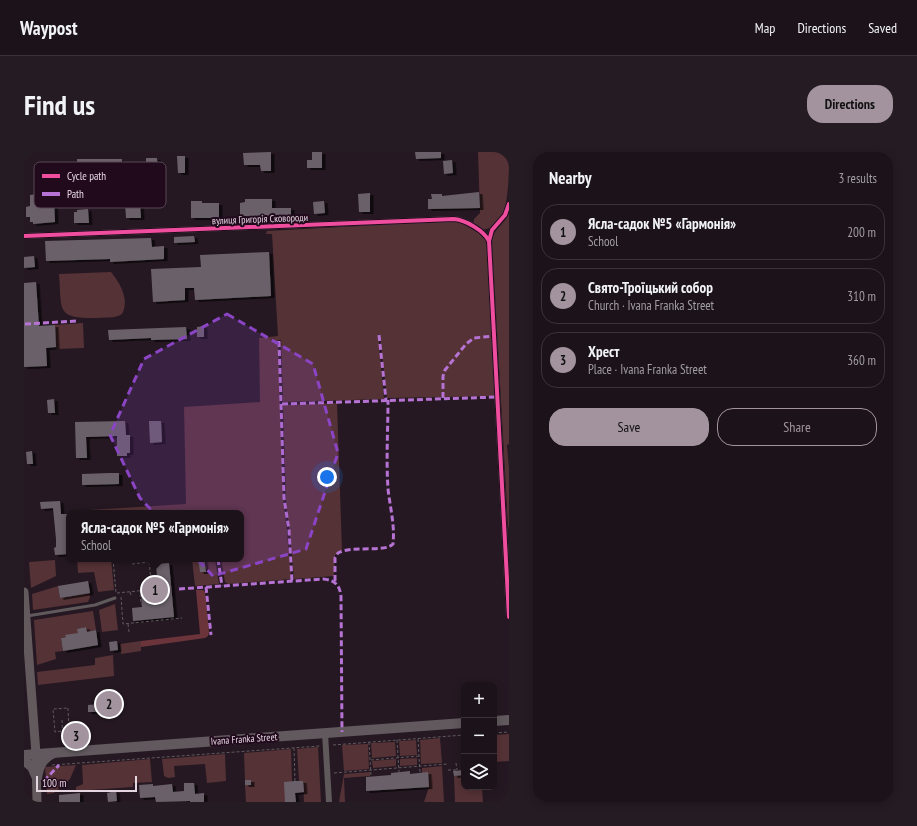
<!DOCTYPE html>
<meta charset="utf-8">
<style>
body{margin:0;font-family:"PT Sans Narrow",sans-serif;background:#251b23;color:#f1f3f6}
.controls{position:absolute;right:12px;bottom:12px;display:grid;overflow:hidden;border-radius:8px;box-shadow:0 2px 10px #0003}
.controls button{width:36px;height:36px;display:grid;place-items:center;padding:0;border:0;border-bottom:1px solid #3a3239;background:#1c121a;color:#f1f3f6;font:20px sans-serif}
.scale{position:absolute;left:12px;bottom:10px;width:101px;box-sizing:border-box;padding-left:4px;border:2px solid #e5d5e1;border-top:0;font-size:11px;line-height:14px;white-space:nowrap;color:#e5d5e1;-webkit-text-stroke:3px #200a1c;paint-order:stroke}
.you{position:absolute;left:303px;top:325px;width:14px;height:14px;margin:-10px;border:3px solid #fff;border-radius:50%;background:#1a73e8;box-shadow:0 0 0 6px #1a73e833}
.badge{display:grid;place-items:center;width:26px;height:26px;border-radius:50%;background:#a2939e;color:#111;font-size:13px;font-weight:700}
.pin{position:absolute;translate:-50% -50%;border:2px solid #fff;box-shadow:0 1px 4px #0006}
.popup{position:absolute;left:42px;top:358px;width:178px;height:52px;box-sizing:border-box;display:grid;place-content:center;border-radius:8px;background:#1c121a;filter:drop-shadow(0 1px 3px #0005);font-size:13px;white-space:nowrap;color:#a09ea2}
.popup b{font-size:15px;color:#f1f3f6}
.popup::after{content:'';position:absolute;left:50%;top:100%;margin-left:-8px;border:8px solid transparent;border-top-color:#1c121a}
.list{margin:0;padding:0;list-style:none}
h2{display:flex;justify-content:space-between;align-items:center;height:52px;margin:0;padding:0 16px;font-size:17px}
h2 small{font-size:13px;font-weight:400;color:#a09ea2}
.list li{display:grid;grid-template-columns:26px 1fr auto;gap:12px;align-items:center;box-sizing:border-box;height:56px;margin:0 8px 8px;padding:0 8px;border:1px solid #3a3239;border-radius:16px}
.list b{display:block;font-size:15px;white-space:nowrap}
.list p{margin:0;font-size:13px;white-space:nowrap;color:#a09ea2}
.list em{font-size:13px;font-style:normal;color:#a09ea2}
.actions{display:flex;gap:8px;padding:12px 16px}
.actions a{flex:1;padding:9px 0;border:1px solid #a2939e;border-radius:16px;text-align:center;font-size:14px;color:#a2939e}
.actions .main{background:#a2939e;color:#111}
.icon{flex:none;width:22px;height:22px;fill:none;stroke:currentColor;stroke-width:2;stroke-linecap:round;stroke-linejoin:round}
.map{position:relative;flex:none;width:485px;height:650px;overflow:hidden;border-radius:16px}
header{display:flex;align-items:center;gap:24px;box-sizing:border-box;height:56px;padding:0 20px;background:#1c121a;border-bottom:1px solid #3a3239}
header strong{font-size:19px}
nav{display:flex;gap:22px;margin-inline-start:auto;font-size:14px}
.intro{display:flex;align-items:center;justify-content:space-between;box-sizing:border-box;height:96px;padding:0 24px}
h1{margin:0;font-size:28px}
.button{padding:10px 18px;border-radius:16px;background:#a2939e;color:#111;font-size:14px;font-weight:700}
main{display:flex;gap:24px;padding:0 24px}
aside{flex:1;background:#1c121a;border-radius:16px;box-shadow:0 2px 10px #0003}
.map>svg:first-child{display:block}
.green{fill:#553236}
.forest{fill:#6b343b}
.building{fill:#6b616b;filter:url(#shadow)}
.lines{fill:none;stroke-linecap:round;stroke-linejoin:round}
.path{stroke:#60595e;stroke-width:1;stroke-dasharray:3 2;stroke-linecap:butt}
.lane{stroke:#5f595c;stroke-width:3}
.street{stroke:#5f595c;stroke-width:6}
.secondary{stroke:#635a5e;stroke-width:9}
.primary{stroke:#61595e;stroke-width:10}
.quiet{stroke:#b673d3;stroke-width:3;stroke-dasharray:6 3;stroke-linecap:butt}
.cycleway-casing{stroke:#200a1c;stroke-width:6}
.cycleway{stroke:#ef4d9e;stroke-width:4}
.marked{fill:#8b45c4;fill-opacity:0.2;stroke:#8b45c4;stroke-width:3;stroke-dasharray:8 5;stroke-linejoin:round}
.labels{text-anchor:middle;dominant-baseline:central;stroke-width:4;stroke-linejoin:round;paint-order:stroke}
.street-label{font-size:10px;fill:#e5d5e1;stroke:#200a1c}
.key{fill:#200a1c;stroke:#5b4757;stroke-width:1}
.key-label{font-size:11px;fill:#e5d5e1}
</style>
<header>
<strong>Waypost</strong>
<nav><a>Map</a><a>Directions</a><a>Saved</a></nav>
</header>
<div class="intro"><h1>Find us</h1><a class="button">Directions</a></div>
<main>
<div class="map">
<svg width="485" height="650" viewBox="0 0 485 650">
<defs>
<filter id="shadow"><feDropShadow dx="3.5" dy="2" stdDeviation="0" flood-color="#0009"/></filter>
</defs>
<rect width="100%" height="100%" fill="#251822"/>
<g class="green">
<path d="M454,0H485C485,19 485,42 480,59C478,64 474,68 470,72C463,80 457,78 449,72L450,67L456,61Z"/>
<path d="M485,62V292L483,293L485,317V376L484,373L468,89C470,76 480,73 485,62Z"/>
<path d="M429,69L439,72L458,83L463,91L471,244L363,246L356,183L354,182L360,247L259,250L257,188H254L259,346L263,379L267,427L204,432L201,430L197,407H217V361H49V359L162,352L160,255L236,250L235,186L254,184L248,82H242L243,79Z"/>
<path d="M87,120C96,131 106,148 98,162C91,167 81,165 73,166C31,167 38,158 35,122Z"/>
<path d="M59,171L60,196L32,197L31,173Z"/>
<path d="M313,251L318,398L311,403L310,424L270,427L266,382L262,349L259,253Z"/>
<path d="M53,407H87L90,438L74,440L70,420L54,421Z"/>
<path d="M168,407H175L176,420H182L180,407H191L195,432L171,434Z"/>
<path d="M31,408L32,424L7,436L5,410Z"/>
<path d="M34,434L36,446L65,441L66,445L64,450L9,458L8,442Z"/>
<path d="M91,452L94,478L78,480L75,458Z"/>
<path d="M69,459L72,478L63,480L62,475L54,477V481L37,486L39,499L31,500L32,507L13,513L10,468Z"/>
<path d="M117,489V499L97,502L96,492Z"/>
<path d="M89,503L90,524L14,533L13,520L71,513V506Z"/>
<path d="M485,582V609L470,610V583Z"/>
<path d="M416,586L418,611L397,612L396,588Z"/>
<path d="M392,588L393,603L376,604L375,589Z"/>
<path d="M371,590L372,604L348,606L347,591Z"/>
<path d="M344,592L345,617L320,619L318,593Z"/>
<path d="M294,595L297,650H280L279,629H275L273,597Z"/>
<path d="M267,597L268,629L261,650H222L221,633H227V628H221L220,601Z"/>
<path d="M201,602L202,629L183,631L181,612L150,614L151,625L144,626L140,624L138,607Z"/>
<path d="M393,606V613L376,614V607Z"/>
<path d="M126,607L128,630L109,631V635L52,639V635L59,632L58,613Z"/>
<path d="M372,607V614L349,616L348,609Z"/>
<path d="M52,613L46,627L30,641L23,642L21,615Z"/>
<path d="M418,614L420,650H400L405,635L404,621H398V616Z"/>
<path d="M346,620V624L320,626L321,650H315L320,622Z"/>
<path d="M440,623V635H458L459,650H431L430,624Z"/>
</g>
<path class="forest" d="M172,438H179L181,440L185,480L184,484L181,486L117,495V489L176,482Z"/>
<g class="building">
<path d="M247,0V19H237L236,13H220L219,1Z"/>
<path d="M288,0H298V16H283V8H288Z"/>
<path d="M391,0H417V6L392,7Z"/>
<path d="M153,4H161V21H154Z"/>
<path d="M122,6H133L134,21H128L127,17L118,18V10H122Z"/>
<path d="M53,7H98V34H84V31H77V29H66V20H55V32L49,33V27H41V16L53,15Z"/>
<path d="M428,8L429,21L420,22L419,9Z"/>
<path d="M455,40L456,56L404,57V47H408L407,42H418V44Z"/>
<path d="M346,41V60H335L334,42Z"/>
<path d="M13,42V48L30,47L31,70L9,72V70H6V65H2V55L6,54V43Z"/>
<path d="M221,47H248V56H267V66H259V64H248V67H240V65H229V68H223V64H216V51L221,50Z"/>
<path d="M167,49H178V51H195V66H167Z"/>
<path d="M300,49L301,61L290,62L289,50Z"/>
<path d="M101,51H116L117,66H102Z"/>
<path d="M64,57L65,71H50V60H53V58Z"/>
<path d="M170,84L171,90L150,91V85Z"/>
<path d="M127,86L128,95L140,94V107L86,110V107L22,109L21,89Z"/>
<path d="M245,100L247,144L171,148L170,136H161V148L129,150L127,117L177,115L176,103Z"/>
<path d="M10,104L11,115L0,116V105Z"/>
<path d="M12,130L15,174L31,173L32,195L22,196L23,214L0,215V131Z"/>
<path d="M180,174V185H173V175Z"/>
<path d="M162,175L163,187L127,188V186L85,188L84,178Z"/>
<path d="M30,247L31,261H24L23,248Z"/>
<path d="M101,269L102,283H106V301H103V304H93V284L62,285L63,306H52L51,270Z"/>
<path d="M125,269H137L138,290L126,291Z"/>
<path d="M8,299L9,312H3L2,300Z"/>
<path d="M86,321H95V332L58,333V322Z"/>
<path d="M36,349L37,362H45V402L31,403L30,396L32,395V387L29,356L17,357L16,350Z"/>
<path d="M174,407H180L182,420H176Z"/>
<path d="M145,411L150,465L109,469L108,456L118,455L117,441L134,440L132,412Z"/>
<path d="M64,429L66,441L36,446L34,434Z"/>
<path d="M62,475L63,480L72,478L74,493L39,499L37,486L42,485L41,483L54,481L53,477Z"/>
<path d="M93,489L94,498L86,499L85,490Z"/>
<path d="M87,542V544H91V548H94L93,558H89V560H64V553L76,552L77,545H81V543Z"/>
<path d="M440,618V623L430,624L429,619Z"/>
<path d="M386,619V622L404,620L405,635L342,639V625L367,623V621Z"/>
<rect x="221" y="628" width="6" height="5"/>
<path d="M271,629H279L280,640L271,641L272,650H261L260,630Z"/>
<path d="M160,631H170L171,642L180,641V650H166V649L132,650L131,645L116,646L115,633L129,632V634L148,632L149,640L160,639Z"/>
<path d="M92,639L93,649L84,650L83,641Z"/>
<path d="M56,641V650H35V643Z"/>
</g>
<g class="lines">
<g class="path">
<path d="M89,407L92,441"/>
<path d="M125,410L128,437"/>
<path d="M108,412L144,408"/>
<path d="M106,440L107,444"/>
<path d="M93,441L134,437"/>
<path d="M117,443H116L117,452L122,451"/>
<path d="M97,445L99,472L158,466"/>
<path d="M104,472L105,480"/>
<path d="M44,556L45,578L31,580L29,557Z"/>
<path d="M38,568L39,591"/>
<path d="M470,581L485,580"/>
<path d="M394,587L396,621"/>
<path d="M373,588L375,620"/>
<path d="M345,590L347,624"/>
<path d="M309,593L440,583"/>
<path d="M270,596L271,629"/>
<path d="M347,608L395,604"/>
<path d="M432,611L433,618"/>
<path d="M28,613L296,594"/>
<path d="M424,618H433"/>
<path d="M310,621L423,612"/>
</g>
<path class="lane" d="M3,464L71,453L91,446"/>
<g class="street">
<path d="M485,52L481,63L468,78L465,89L485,465"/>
<path d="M0,84L430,67C442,68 460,79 465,89"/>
<path d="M301,581L305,650"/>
</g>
<path class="secondary" d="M0,440L12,602L13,650"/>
<g class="primary">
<path d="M470,569L485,568"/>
<path d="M0,603L440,571"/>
<path d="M0,608L8,615L13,626"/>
<path d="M13,626C15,614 18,606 30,601"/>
</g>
<g class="quiet">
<path d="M1,172L53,169"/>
<path d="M355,183L362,248"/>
<path d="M255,189L260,346L265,378L268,429"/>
<path d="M419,246V224L421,218L442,192L450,186L470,184"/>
<path d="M258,252L474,245"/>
<path d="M194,407L198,434"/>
<path d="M311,429V406L314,401C328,393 361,401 369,392C371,373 366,355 364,337C362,307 364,278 364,248"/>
<path d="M182,435L187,483"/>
<path d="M155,437L299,427C311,428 316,433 317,445L318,580"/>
<path d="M20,629L35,613"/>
</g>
<defs>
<g id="cycleway">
<path d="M485,52L481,63L468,78L465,89L485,465"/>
<path d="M0,84L430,67C442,68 460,79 465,89"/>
</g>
</defs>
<use href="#cycleway" class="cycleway-casing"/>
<use href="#cycleway" class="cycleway"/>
</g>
<path class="marked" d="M203,162L289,212L314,301L282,397L189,424L116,346L86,283L120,207Z"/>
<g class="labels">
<g class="street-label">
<text transform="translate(236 67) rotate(-2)">вулиця Григорія Сковороди</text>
<text transform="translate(220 587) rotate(-4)">Ivana Franka Street</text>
</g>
</g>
<rect x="10" y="10" width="132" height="46" rx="6" class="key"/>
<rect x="18" y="22" width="18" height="4" fill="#ef4d9e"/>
<rect x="18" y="40" width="18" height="4" fill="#b673d3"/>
<g class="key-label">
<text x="43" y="28">Cycle path</text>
<text x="43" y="46">Path</text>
</g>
</svg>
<div class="controls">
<button>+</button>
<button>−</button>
<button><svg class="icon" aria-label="layers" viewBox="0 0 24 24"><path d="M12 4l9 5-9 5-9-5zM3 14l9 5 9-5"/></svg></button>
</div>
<div class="scale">100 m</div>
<div class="you"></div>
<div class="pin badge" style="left:131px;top:438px">1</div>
<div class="popup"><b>Ясла-садок №5 «Гармонія»</b>School</div>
<div class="pin badge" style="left:85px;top:552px">2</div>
<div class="pin badge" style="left:52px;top:584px">3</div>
</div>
<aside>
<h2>Nearby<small>3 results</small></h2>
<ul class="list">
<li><span class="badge">1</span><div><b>Ясла-садок №5 «Гармонія»</b><p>School</p></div><em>200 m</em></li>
<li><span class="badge">2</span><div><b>Свято-Троїцький собор</b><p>Church · Ivana Franka Street</p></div><em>310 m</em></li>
<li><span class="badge">3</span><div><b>Хрест</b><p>Place · Ivana Franka Street</p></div><em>360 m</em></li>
</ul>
<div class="actions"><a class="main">Save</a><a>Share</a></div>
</aside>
</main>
